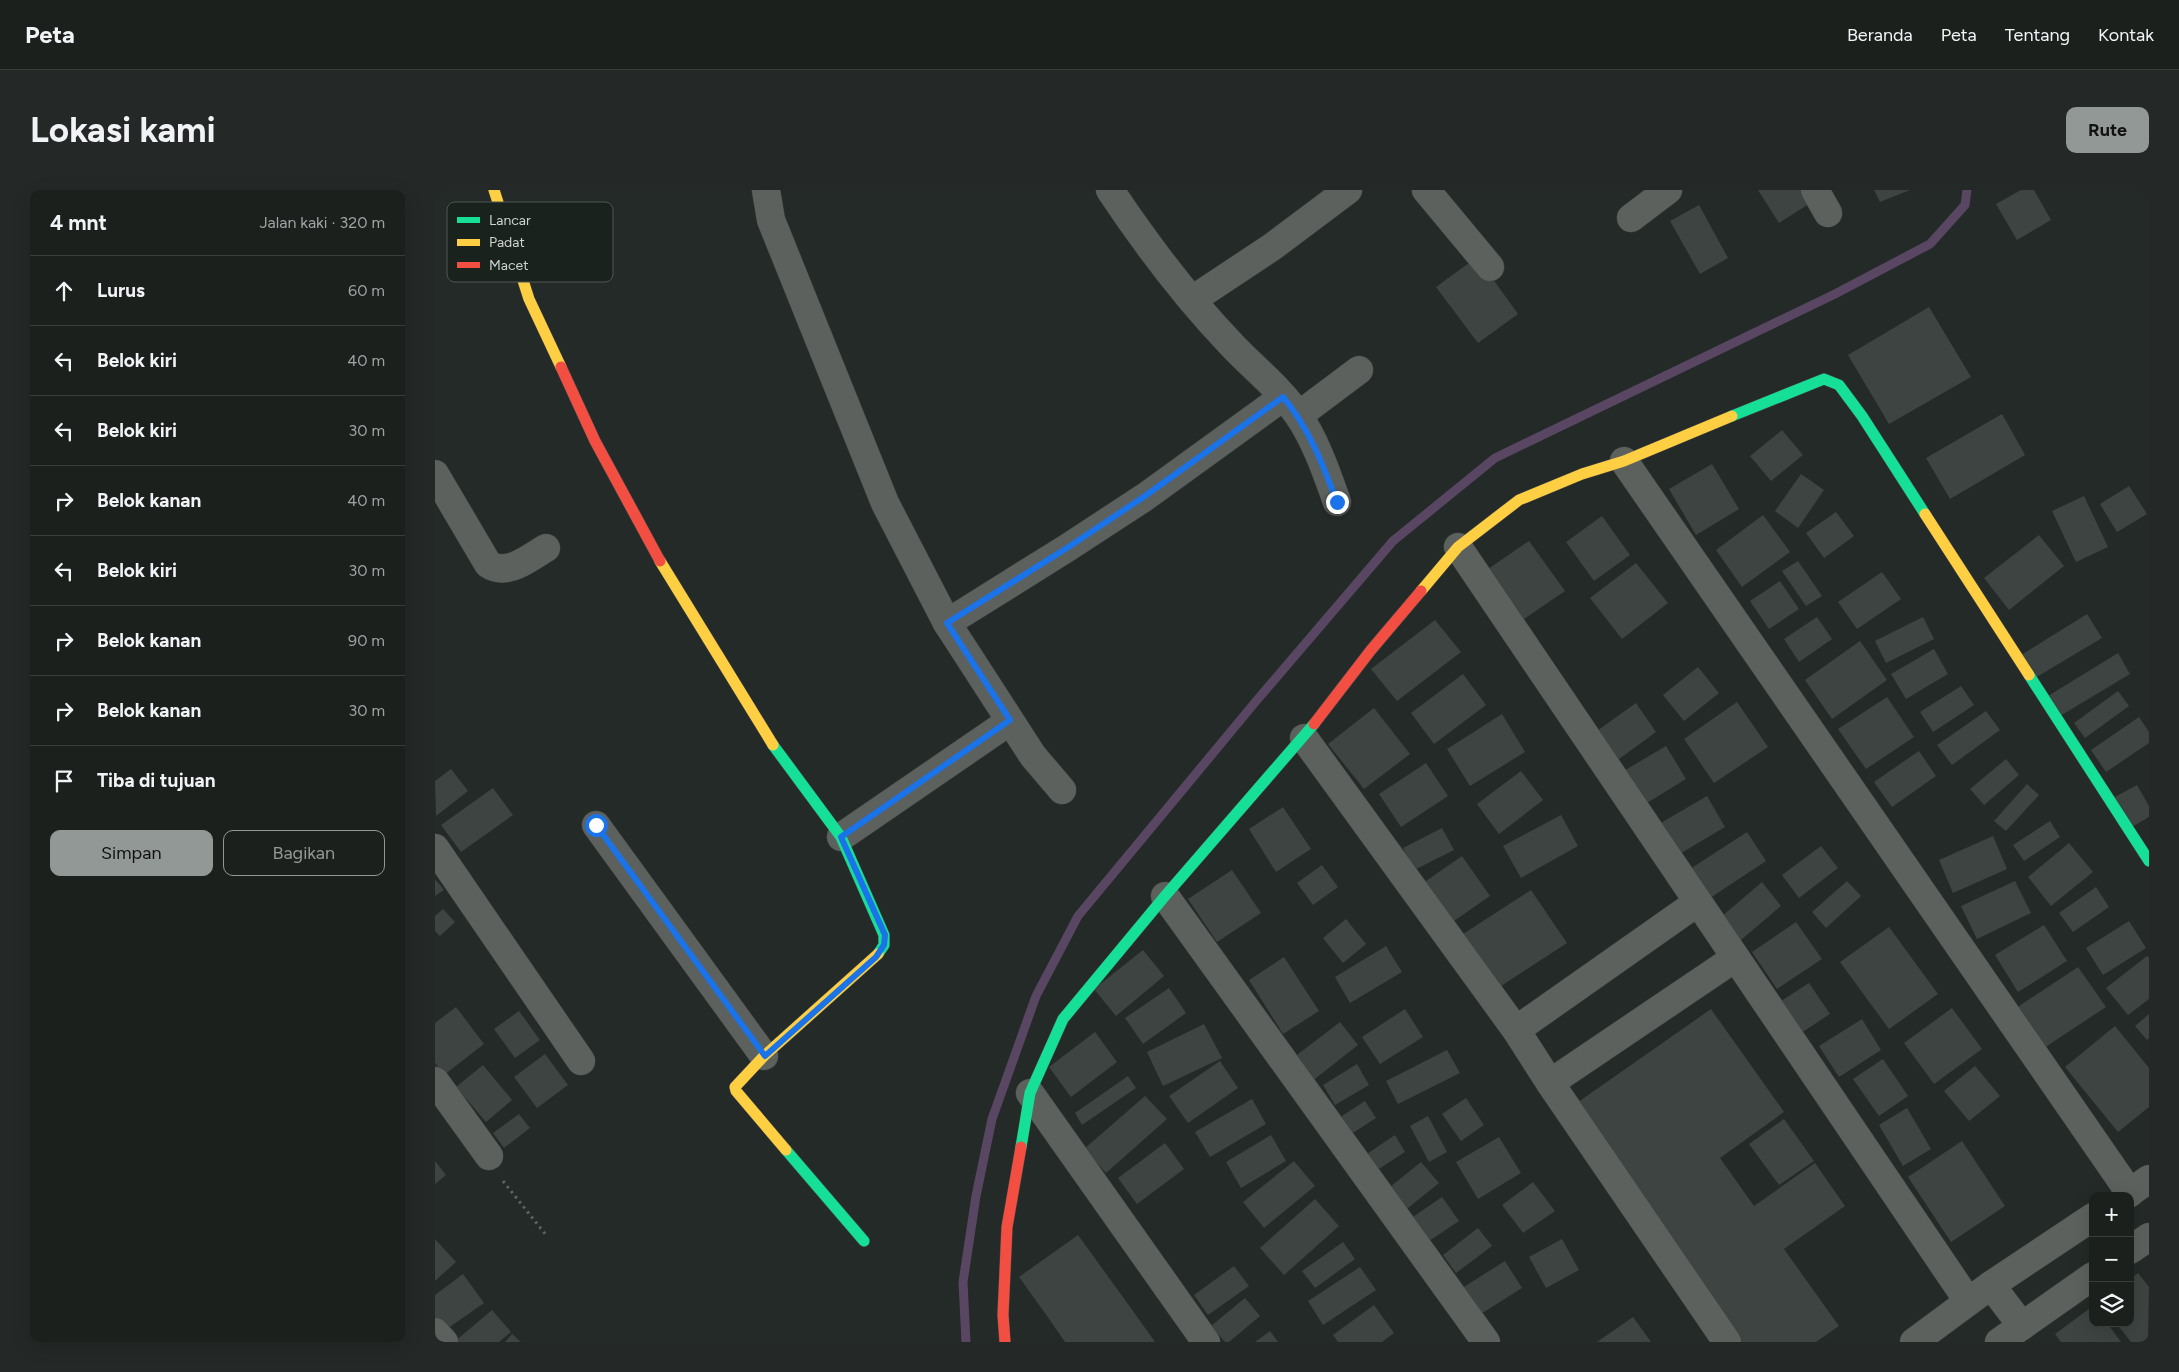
<!DOCTYPE html>
<html lang="id">
<meta charset="utf-8">
<style>
body{margin:0;font-family:Figtree,sans-serif;background:#242826;color:#f1f3f6}
.controls{position:absolute;right:15px;bottom:15px;display:grid;overflow:hidden;border-radius:10px;box-shadow:0 5px 20px #0002}
.controls button{width:45px;height:45px;display:grid;place-items:center;padding:0;border:0;border-bottom:1px solid #393e3b;background:#1b201d;color:#f1f3f6;font:25px sans-serif}
.stop{position:absolute;width:15px;height:15px;margin:-11px;border:4px solid #1a73e8;border-radius:50%;background:#fff}
.stop.end{background:#1a73e8;border-color:#fff;box-shadow:0 1px 5px #0008}
.list{margin:0;padding:0;list-style:none}
h2{display:flex;justify-content:space-between;align-items:center;height:65px;margin:0;padding:0 20px;font-size:21px}
h2 small{font-size:16px;font-weight:400;color:#a0a3a4}
.list li{display:grid;grid-template-columns:32px 1fr auto;gap:15px;align-items:center;box-sizing:border-box;height:70px;padding:0 20px;border-top:1px solid #393e3b}
.list b{display:block;font-size:19px;white-space:nowrap}
.list em{font-size:16px;font-style:normal;color:#a0a3a4}
.actions{display:flex;gap:10px;padding:15px 20px}
.actions a{flex:1;padding:11px 0;border:1px solid #929895;border-radius:10px;text-align:center;font-size:18px;color:#929895}
.actions .main{background:#929895;color:#111}
.icon{flex:none;width:28px;height:28px;fill:none;stroke:currentColor;stroke-width:2;stroke-linecap:round;stroke-linejoin:round}
.map{position:relative;flex:none;width:1714px;height:1152px;overflow:hidden;border-radius:10px}
header{display:flex;align-items:center;gap:30px;box-sizing:border-box;height:70px;padding:0 25px;background:#1b201d;border-bottom:1px solid #393e3b}
header strong{font-size:24px}
nav{display:flex;gap:28px;margin-inline-start:auto;font-size:18px}
.intro{display:flex;align-items:center;justify-content:space-between;box-sizing:border-box;height:120px;padding:0 30px}
h1{margin:0;font-size:35px}
.button{padding:12px 22px;border-radius:10px;background:#929895;color:#111;font-size:18px;font-weight:700}
main{display:flex;gap:30px;padding:0 30px}
aside{flex:1;background:#1b201d;border-radius:10px;box-shadow:0 5px 20px #0002}
.map>svg:first-child{display:block}
.lines{fill:none;stroke-linecap:round;stroke-linejoin:round}
.stream{stroke:#594663;stroke-width:9}
.building{fill:#3e4441}
.street-casing{stroke:#404442;stroke-width:29}
.fast-casing{stroke:#404442;stroke-width:12}
.slow-casing{stroke:#404442;stroke-width:12}
.jam-casing{stroke:#404442;stroke-width:12}
.path{stroke:#5e6260;stroke-width:3;stroke-dasharray:2.5 4;stroke-linecap:butt}
.street{stroke:#5d615e;stroke-width:28}
.fast{stroke:#16e098;stroke-width:11}
.slow{stroke:#ffcf43;stroke-width:11}
.jam{stroke:#f24e42;stroke-width:11}
.route{stroke:#1a73e8;stroke-width:6}
.key{fill:#19221d;stroke:#4f5753;stroke-width:1}
.key-label{font-size:14px;fill:#cdd3d0}
</style>
<header>
<strong>Peta</strong>
<nav><a>Beranda</a><a>Peta</a><a>Tentang</a><a>Kontak</a></nav>
</header>
<div class="intro"><h1>Lokasi kami</h1><a class="button">Rute</a></div>
<main>
<aside>
<h2>4 mnt<small>Jalan kaki · 320 m</small></h2>
<ul class="list">
<li><svg class="icon" aria-label="ahead" viewBox="0 0 24 24"><path d="M12 20V5M6 11l6-6 6 6"/></svg><div><b>Lurus</b></div><em>60 m</em></li>
<li><svg class="icon" aria-label="left" viewBox="0 0 24 24"><path d="M17 20v-9H6M10 6l-5 5 5 5"/></svg><div><b>Belok kiri</b></div><em>40 m</em></li>
<li><svg class="icon" aria-label="left" viewBox="0 0 24 24"><path d="M17 20v-9H6M10 6l-5 5 5 5"/></svg><div><b>Belok kiri</b></div><em>30 m</em></li>
<li><svg class="icon" aria-label="right" viewBox="0 0 24 24"><path d="M7 20v-9h11M14 6l5 5-5 5"/></svg><div><b>Belok kanan</b></div><em>40 m</em></li>
<li><svg class="icon" aria-label="left" viewBox="0 0 24 24"><path d="M17 20v-9H6M10 6l-5 5 5 5"/></svg><div><b>Belok kiri</b></div><em>30 m</em></li>
<li><svg class="icon" aria-label="right" viewBox="0 0 24 24"><path d="M7 20v-9h11M14 6l5 5-5 5"/></svg><div><b>Belok kanan</b></div><em>90 m</em></li>
<li><svg class="icon" aria-label="right" viewBox="0 0 24 24"><path d="M7 20v-9h11M14 6l5 5-5 5"/></svg><div><b>Belok kanan</b></div><em>30 m</em></li>
<li><svg class="icon" aria-label="arrive" viewBox="0 0 24 24"><path d="M6 21V4h12l-3 4 3 4H6"/></svg><div><b>Tiba di tujuan</b></div></li>
</ul>
<div class="actions"><a class="main">Simpan</a><a>Bagikan</a></div>
</aside>
<div class="map">
<svg width="1714" height="1152" viewBox="0 0 1714 1152">
<rect width="100%" height="100%" fill="#242a27"/>
<g class="lines">
<path class="stream" d="M531,1152L528,1092L541,1006L557,929L601,806L643,726L822,510L958,351L1060,268L1400,104L1495,54L1530,15L1532,0"/>
</g>
<g class="building">
<path d="M1323,0H1374L1380,10L1344,33Z"/>
<path d="M1439,0H1475L1445,12Z"/>
<path d="M1586,0H1599L1616,30L1582,50L1561,14Z"/>
<path d="M1264,15L1293,68L1265,84L1235,31Z"/>
<path d="M1042,67L1083,124L1043,153L1001,97Z"/>
<path d="M1494,117L1536,187L1454,234L1413,165Z"/>
<path d="M1567,224L1590,265L1515,309L1491,268Z"/>
<path d="M1347,240L1368,265L1336,291L1315,266Z"/>
<path d="M1277,274L1304,319L1261,345L1234,299Z"/>
<path d="M1366,284L1389,300L1363,338L1340,321Z"/>
<path d="M1694,296L1712,324L1682,342L1665,314Z"/>
<path d="M1649,306L1673,357L1641,372L1617,321Z"/>
<path d="M1401,322L1419,346L1389,368L1371,343Z"/>
<path d="M1328,325L1355,362L1307,397L1281,360Z"/>
<path d="M1167,326L1195,365L1159,391L1131,352Z"/>
<path d="M1604,345L1629,376L1574,420L1549,388Z"/>
<path d="M1094,351L1130,401L1089,429L1053,379Z"/>
<path d="M1363,371L1387,406L1371,416L1347,381Z"/>
<path d="M1201,373L1233,413L1187,449L1155,408Z"/>
<path d="M1447,382L1466,409L1422,439L1403,412Z"/>
<path d="M1345,391L1364,419L1334,439L1315,411Z"/>
<path d="M1652,424L1667,448L1600,488L1586,465Z"/>
<path d="M1382,427L1397,449L1364,472L1349,449Z"/>
<path d="M1488,427L1499,449L1451,473L1440,451Z"/>
<path d="M1000,430L1026,462L962,511L936,479Z"/>
<path d="M1425,451L1452,490L1397,529L1370,490Z"/>
<path d="M1499,459L1513,484L1471,509L1456,484Z"/>
<path d="M1683,463L1695,484L1625,526L1613,506Z"/>
<path d="M1263,477L1284,503L1249,531L1228,505Z"/>
<path d="M1028,484L1051,515L999,554L976,523Z"/>
<path d="M1526,496L1539,515L1498,542L1485,522Z"/>
<path d="M1683,501L1694,516L1650,548L1639,533Z"/>
<path d="M1452,507L1479,547L1431,579L1403,539Z"/>
<path d="M1302,512L1333,557L1279,593L1249,549Z"/>
<path d="M1201,513L1221,542L1180,572L1159,543Z"/>
<path d="M939,518L975,564L929,599L893,554Z"/>
<path d="M1551,521L1565,540L1517,575L1502,555Z"/>
<path d="M1067,524L1090,562L1035,596L1012,559Z"/>
<path d="M1704,527L1714,542V553L1671,582L1656,560Z"/>
<path d="M1231,556L1251,589L1207,616L1187,582Z"/>
<path d="M1484,561L1501,586L1457,617L1439,592Z"/>
<path d="M1571,569L1584,585L1549,615L1535,599Z"/>
<path d="M991,573L1013,606L966,637L944,604Z"/>
<path d="M16,579L33,601L1,626L0,591Z"/>
<path d="M1086,581L1108,610L1064,644L1042,614Z"/>
<path d="M1592,594L1604,605L1571,641L1559,631Z"/>
<path d="M1702,595L1714,616V627L1695,638L1678,608Z"/>
<path d="M58,598L78,625L26,662L6,635Z"/>
<path d="M1272,606L1290,637L1243,665L1224,634Z"/>
<path d="M848,617L876,659L841,682L814,639Z"/>
<path d="M1126,625L1143,656L1086,688L1068,656Z"/>
<path d="M1615,631L1625,647L1589,671L1578,655Z"/>
<path d="M1007,638L1019,660L979,680L968,658Z"/>
<path d="M1312,642L1331,671L1272,710L1252,681Z"/>
<path d="M1558,646L1572,679L1518,703L1504,670Z"/>
<path d="M1634,653L1658,682L1616,716L1593,687Z"/>
<path d="M1386,656L1403,678L1364,708L1347,685Z"/>
<path d="M1027,666L1055,706L1016,733L988,693Z"/>
<path d="M887,675L903,697L878,715L862,693Z"/>
<path d="M797,680L826,723L782,752L753,709Z"/>
<path d="M0,689L9,700L0,706Z"/>
<path d="M1412,691L1426,706L1391,738L1377,722Z"/>
<path d="M1580,691L1596,723L1542,749L1526,716Z"/>
<path d="M1327,692L1346,716L1306,750L1286,727Z"/>
<path d="M1661,697L1674,717L1638,742L1624,723Z"/>
<path d="M1096,700L1132,753L1063,798L1028,744Z"/>
<path d="M8,719L20,732L5,746L0,741V726Z"/>
<path d="M911,729L931,754L908,773L888,748Z"/>
<path d="M1694,731L1711,758L1668,785L1651,758Z"/>
<path d="M1361,732L1387,769L1342,799L1317,762Z"/>
<path d="M1609,735L1632,771L1583,802L1560,765Z"/>
<path d="M1454,737L1503,804L1454,839L1405,772Z"/>
<path d="M951,756L967,782L915,813L900,787Z"/>
<path d="M708,760L729,786L681,826L659,799Z"/>
<path d="M1712,766L1714,768V809L1693,825L1671,798Z"/>
<path d="M849,767L884,821L848,844L814,790Z"/>
<path d="M1643,777L1671,817L1609,858L1581,818Z"/>
<path d="M1374,793L1395,824L1366,843L1346,811Z"/>
<path d="M734,798L751,823L708,854L690,828Z"/>
<path d="M21,817L49,854L9,885L0,873V833Z"/>
<path d="M1517,818L1547,859L1499,894L1469,853Z"/>
<path d="M970,819L988,847L945,874L927,847Z"/>
<path d="M1276,819L1349,922L1285,968L1319,1016L1380,973L1410,1016L1349,1059L1404,1136L1381,1152H1304L1136,917Z"/>
<path d="M84,821L105,850L80,868L59,839Z"/>
<path d="M1714,824V848L1712,850L1700,836Z"/>
<path d="M1427,829L1446,860L1404,887L1384,856Z"/>
<path d="M905,832L923,855L876,892L858,868Z"/>
<path d="M769,834L787,868L728,896L712,862Z"/>
<path d="M1680,836L1714,878V917L1683,942L1630,877Z"/>
<path d="M660,842L682,872L636,907L614,877Z"/>
<path d="M1012,860L1025,883L963,914L951,891Z"/>
<path d="M110,864L133,895L102,918L79,887Z"/>
<path d="M1448,869L1473,906L1444,926L1418,889Z"/>
<path d="M785,871L803,898L753,933L734,906Z"/>
<path d="M922,874L934,895L900,915L888,895Z"/>
<path d="M48,875L77,910L51,932L21,897Z"/>
<path d="M1540,876L1565,906L1534,931L1509,901Z"/>
<path d="M693,886L701,898L647,935L640,923Z"/>
<path d="M710,906L732,929L671,983L649,959Z"/>
<path d="M1031,908L1049,935L1026,951L1007,924Z"/>
<path d="M817,909L831,934L775,967L760,942Z"/>
<path d="M930,911L941,928L907,950L896,933Z"/>
<path d="M1472,918L1496,959L1468,976L1444,935Z"/>
<path d="M84,924L95,938L69,958L58,943Z"/>
<path d="M993,926L1012,962L994,972L975,936Z"/>
<path d="M1349,929L1379,971L1344,995L1314,954Z"/>
<path d="M836,945L851,971L806,998L791,972Z"/>
<path d="M960,945L970,962L936,984L926,968Z"/>
<path d="M1064,947L1086,983L1043,1009L1021,972Z"/>
<path d="M1527,951L1570,1016L1516,1052L1473,987Z"/>
<path d="M730,953L749,979L702,1014L683,988Z"/>
<path d="M0,971L11,985L0,994Z"/>
<path d="M859,971L880,996L829,1038L808,1012Z"/>
<path d="M986,972L1004,993L968,1022L950,1001Z"/>
<path d="M1098,992L1120,1021L1088,1043L1067,1015Z"/>
<path d="M1007,1007L1024,1031L991,1053L975,1029Z"/>
<path d="M880,1009L904,1036L849,1085L825,1058Z"/>
<path d="M1043,1038L1057,1056L1021,1083L1008,1065Z"/>
<path d="M643,1045L698,1121L720,1152H630L612,1126L584,1087Z"/>
<path d="M0,1049L21,1072L0,1091Z"/>
<path d="M1127,1049L1144,1080L1111,1098L1094,1067Z"/>
<path d="M908,1052L920,1069L880,1098L867,1081Z"/>
<path d="M1070,1071L1087,1098L1041,1127L1024,1100Z"/>
<path d="M799,1076L814,1096L773,1125L759,1105Z"/>
<path d="M925,1077L941,1100L888,1135L873,1111Z"/>
<path d="M1703,1083L1714,1097L1713,1152H1696L1681,1133H1695V1089Z"/>
<path d="M28,1084L49,1113L6,1143L0,1135V1105Z"/>
<path d="M810,1108L825,1126L794,1152H790L776,1136Z"/>
<path d="M939,1115L959,1143L947,1152H903L898,1145Z"/>
<path d="M1658,1116V1133H1672L1686,1152H1626L1620,1144Z"/>
<path d="M57,1120L76,1142L64,1152H19Z"/>
<path d="M1198,1127L1216,1152H1162Z"/>
<path d="M835,1141L843,1152H820Z"/>
<path d="M77,1144L86,1152H70Z"/>
</g>
<g class="lines">
<defs>
<g id="street">
<path d="M331,0L336,30L450,313L512,433L598,566L627,600"/>
<path d="M675,0C711,54 750,106 795,153C817,177 845,198 863,225C880,249 892,284 902,312"/>
<path d="M991,0L1055,77"/>
<path d="M1380,0L1393,23"/>
<path d="M1196,28L1233,0"/>
<path d="M757,110L837,57L913,0"/>
<path d="M864,225L924,180"/>
<path d="M1189,271L1695,1003"/>
<path d="M0,284L53,374C72,387 94,368 111,358"/>
<path d="M1023,357L1533,1111"/>
<path d="M512,433L632,358L710,307L848,207"/>
<path d="M869,548L1081,840L1115,893L1292,1152"/>
<path d="M161,635L329,866"/>
<path d="M406,647L575,531"/>
<path d="M0,658L146,871"/>
<path d="M730,706L1051,1152"/>
<path d="M1081,840L1263,712"/>
<path d="M0,891L54,966"/>
<path d="M1115,893L1300,768"/>
<path d="M595,903L771,1152"/>
<path d="M1690,1006L1714,989"/>
<path d="M1695,1060L1714,1047"/>
<path d="M1556,1095L1587,1136"/>
<path d="M0,1142L9,1152"/>
<path d="M1479,1152L1556,1095L1658,1027"/>
<path d="M1564,1152L1658,1086"/>
</g>
<g id="fast">
<path d="M1297,226L1389,189L1404,195L1427,226L1490,324"/>
<path d="M1594,485L1714,671"/>
<path d="M338,555L406,647L449,745V755L443,764"/>
<path d="M586,957L595,903L628,829L730,706L879,534"/>
<path d="M351,960L429,1051"/>
</g>
<g id="slow">
<path d="M59,0L94,109L126,177"/>
<path d="M1490,324L1594,485"/>
<path d="M225,371L338,555"/>
<path d="M986,401L1023,357L1084,310L1147,284L1189,271L1297,226"/>
<path d="M351,960L301,901L300,897L329,866L443,764"/>
</g>
<g id="jam">
<path d="M126,177L160,251L225,371"/>
<path d="M879,534L936,460L986,401"/>
<path d="M570,1152L568,1125L572,1037L586,957"/>
</g>
</defs>
<use href="#street" class="street-casing"/>
<use href="#fast" class="fast-casing"/>
<use href="#slow" class="slow-casing"/>
<use href="#jam" class="jam-casing"/>
<path class="path" d="M68,991L111,1045"/>
<use href="#street" class="street"/>
<use href="#fast" class="fast"/>
<use href="#slow" class="slow"/>
<use href="#jam" class="jam"/>
</g>
<g class="lines">
<path class="route" d="M161,635L330,866L441,767L449,755L450,745L406,647L575,530L512,433L632,358L710,306L848,207C874,238 888,275 902,312"/>
</g>
<rect x="12" y="12" width="166" height="80" rx="8" class="key"/>
<rect x="22" y="27" width="23" height="6" fill="#16e098"/>
<rect x="22" y="49" width="23" height="7" fill="#ffcf43"/>
<rect x="22" y="72" width="23" height="6" fill="#f24e42"/>
<g class="key-label">
<text x="54" y="35">Lancar</text>
<text x="54" y="57">Padat</text>
<text x="54" y="80">Macet</text>
</g>
</svg>
<div class="controls">
<button>+</button>
<button>−</button>
<button><svg class="icon" aria-label="layers" viewBox="0 0 24 24"><path d="M12 4l9 5-9 5-9-5zM3 14l9 5 9-5"/></svg></button>
</div>
<div class="stop" style="left:161px;top:635px"></div>
<div class="stop end" style="left:902px;top:312px"></div>
</div>
</main>
